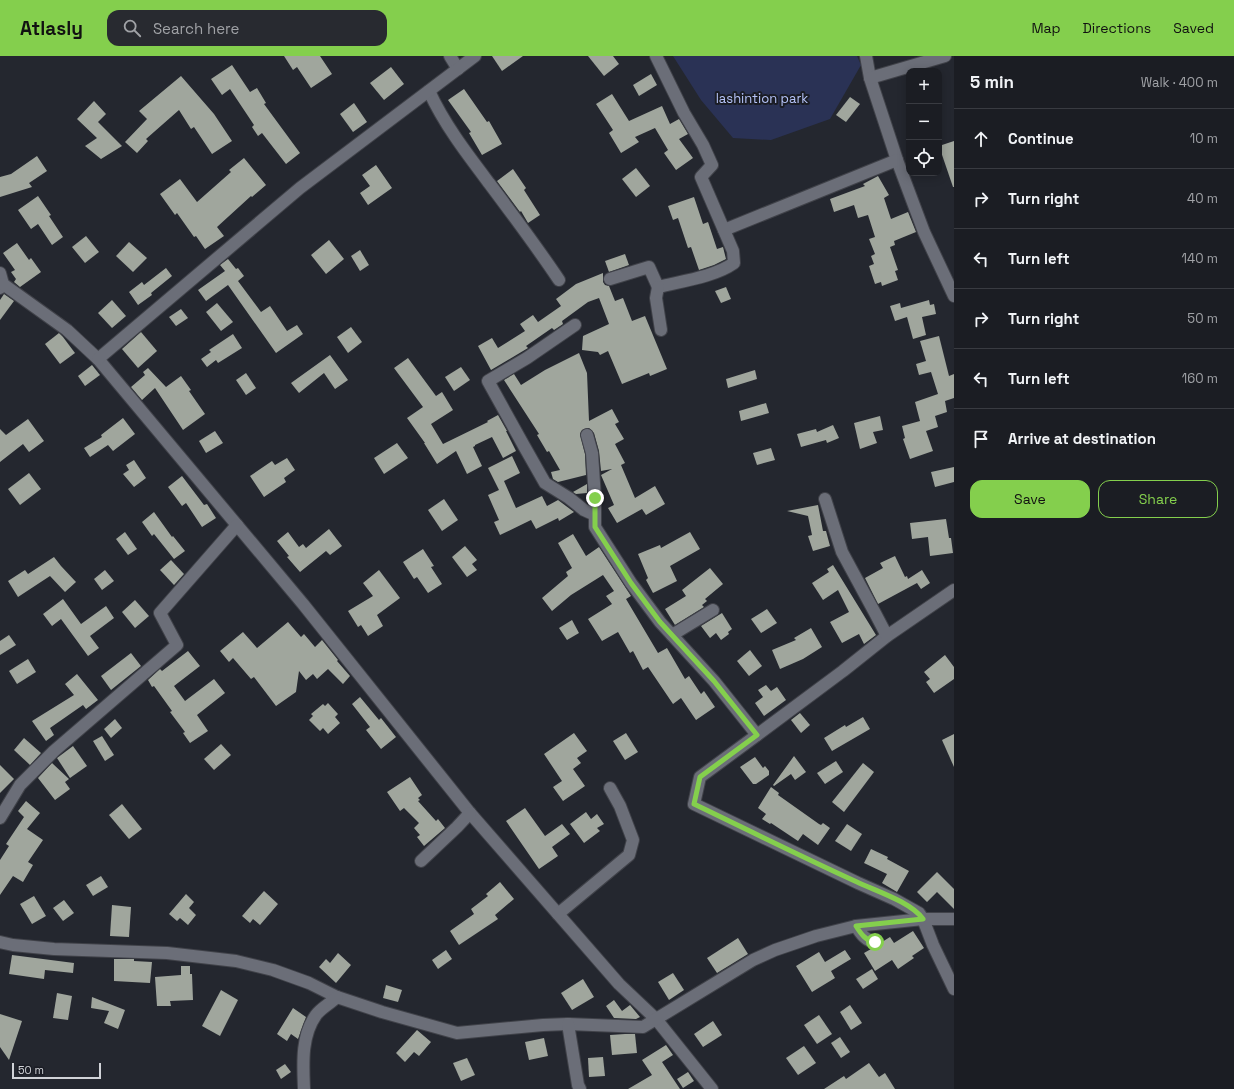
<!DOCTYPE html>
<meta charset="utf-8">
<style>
body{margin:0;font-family:"Space Grotesk",sans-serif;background:#282a30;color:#f1f3f6}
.controls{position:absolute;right:12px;top:12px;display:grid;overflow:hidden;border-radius:8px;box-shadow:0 2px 10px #0003}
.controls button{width:36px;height:36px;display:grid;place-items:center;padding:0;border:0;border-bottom:1px solid #393b41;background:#1b1d23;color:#f1f3f6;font:20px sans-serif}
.scale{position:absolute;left:12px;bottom:10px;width:89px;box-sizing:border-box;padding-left:4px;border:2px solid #d1d3d8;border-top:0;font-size:11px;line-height:14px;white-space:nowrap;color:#d1d3d8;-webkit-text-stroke:3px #1b1d25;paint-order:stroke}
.stop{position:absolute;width:12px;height:12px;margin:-9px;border:3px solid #84cf4d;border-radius:50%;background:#fff}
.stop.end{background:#84cf4d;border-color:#fff;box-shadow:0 1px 4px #0008}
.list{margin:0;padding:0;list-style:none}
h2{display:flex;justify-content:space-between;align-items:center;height:52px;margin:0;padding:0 16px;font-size:17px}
h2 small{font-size:13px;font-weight:400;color:#a0a2a6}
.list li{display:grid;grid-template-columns:26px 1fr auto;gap:12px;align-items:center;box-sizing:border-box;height:60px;padding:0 16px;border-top:1px solid #393b41}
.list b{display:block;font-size:15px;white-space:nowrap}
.list em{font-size:13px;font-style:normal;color:#a0a2a6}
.actions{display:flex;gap:8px;padding:12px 16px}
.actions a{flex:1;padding:9px 0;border:1px solid #84cf4d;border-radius:12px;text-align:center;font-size:14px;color:#84cf4d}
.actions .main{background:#84cf4d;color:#111}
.icon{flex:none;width:22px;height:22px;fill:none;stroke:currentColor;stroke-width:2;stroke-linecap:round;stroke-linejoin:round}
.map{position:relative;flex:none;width:954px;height:1033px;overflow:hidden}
header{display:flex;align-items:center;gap:24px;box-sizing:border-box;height:56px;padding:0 20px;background:#84cf4d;color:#111}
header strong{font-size:19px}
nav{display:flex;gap:22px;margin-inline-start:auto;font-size:14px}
.search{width:280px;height:36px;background:#282a30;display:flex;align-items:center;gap:10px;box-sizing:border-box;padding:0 14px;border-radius:12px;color:#a0a2a6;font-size:15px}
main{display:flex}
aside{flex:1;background:#1b1d23}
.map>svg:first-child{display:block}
.green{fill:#2a3255}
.building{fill:#a0a69d}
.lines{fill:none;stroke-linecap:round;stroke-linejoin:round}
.minor-casing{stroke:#404249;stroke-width:14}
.minor{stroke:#6b6e78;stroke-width:12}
.route{stroke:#84cf4d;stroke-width:5}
.labels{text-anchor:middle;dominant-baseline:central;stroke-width:4;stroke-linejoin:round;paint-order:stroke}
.park-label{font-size:13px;fill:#b6c4f9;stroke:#1b1d25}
</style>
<header>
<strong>Atlasly</strong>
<div class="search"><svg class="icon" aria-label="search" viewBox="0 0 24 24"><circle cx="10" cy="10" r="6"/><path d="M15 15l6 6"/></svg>Search here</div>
<nav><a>Map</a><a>Directions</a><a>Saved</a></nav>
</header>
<main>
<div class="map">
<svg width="954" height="1033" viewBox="0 0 954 1033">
<rect width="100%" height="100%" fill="#24272f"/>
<path class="green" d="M673,0H857L861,9L830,63L771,84L733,82L701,44Z"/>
<g class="building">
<path d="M284,0H320L332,18L311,32L297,11L293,14Z"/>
<path d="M492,0H523L502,15Z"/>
<path d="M588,0H613L619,8L604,20Z"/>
<path d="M232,9L250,36L257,32L266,47L264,48L300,97L286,108L262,77L258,80L252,71L254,69L230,33L222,39L211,23Z"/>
<path d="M391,11L404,28L384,44L370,27Z"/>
<path d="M651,18L657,29L639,40L633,29Z"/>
<path d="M181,20L214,58L232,85L212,98L194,71L191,73L179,54L146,83L148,85L137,97L125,86L147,63L139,55Z"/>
<path d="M464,33L487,66L489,65L502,88L482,99L469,77L471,76L448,44Z"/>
<path d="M612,38L629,65L662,50L670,68L679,63L688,78L679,83L693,102L676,114L664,97L668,94L655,72L635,81L639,86L621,97L609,77L613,74L596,48Z"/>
<path d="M850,41L860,48L846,66L836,59Z"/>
<path d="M94,45L106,58L98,66L122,90L101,103L85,90L97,82L77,63Z"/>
<path d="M354,47L367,66L353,76L340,58Z"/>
<path d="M954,85V131H953L939,90Z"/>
<path d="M37,100L47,115L29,127L32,131L0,141V121L11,118Z"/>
<path d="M244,102L266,129L252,141L251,140L217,171L224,180L205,193L196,180L194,181L177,157L175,159L160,138L180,123L197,146L231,116L229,114Z"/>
<path d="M376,109L392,132L368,149L360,137L370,130L362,119Z"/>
<path d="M636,112L650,130L636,141L622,123Z"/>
<path d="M513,113L526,132L524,134L540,159L528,167L521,155L520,156L497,125Z"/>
<path d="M878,120L889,139L884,142L891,163L908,156L916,176L894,185L895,189L890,191L898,214L895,215L898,224L882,230L881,226L875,228L869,210L874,208L871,200L875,198L869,183L875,181L868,159L858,162L854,149L834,156L830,143L865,130L863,128Z"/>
<path d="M38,140L51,159L49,160L63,181L52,189L38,168L31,173L18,154Z"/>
<path d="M694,141L703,168L708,166L717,193L723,191L726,203L714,209L699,214L691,191L688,192L678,162L673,164L668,150Z"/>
<path d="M86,180L99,196L85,207L72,191Z"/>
<path d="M329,184L344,203L326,218L311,199Z"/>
<path d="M129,186L147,202L133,216L116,200Z"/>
<path d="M17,187L29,204L31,202L41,216L20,231L14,226L16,223L11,216L15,214L3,197Z"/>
<path d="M360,194L369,209L360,215L351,200Z"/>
<path d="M625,198L629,209L609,216L605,205Z"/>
<path d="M228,203L236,213L238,212L244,220L238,225L261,256L270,250L287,275L297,269L303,278L276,297L228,229L206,245L198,234L225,215L220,209Z"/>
<path d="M166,212L172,220L151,237L152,239L138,249L129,236L142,226L144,229Z"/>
<path d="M603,217V226L605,229L609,230L615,245L623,242L632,265L645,260L667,313L650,320L649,317L622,328L608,295L600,299L598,296L582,294L583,280L609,268L599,242L588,246L562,265L563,268L554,274L552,272L526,290L528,292L491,314L478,290L492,282L498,292L525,275L520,268L533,259L538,266L561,250L556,243L576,228Z"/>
<path d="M726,231L731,243L721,247L715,235Z"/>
<path d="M4,238L14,245L0,264V244Z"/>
<path d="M112,244L126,260L112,272L98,257Z"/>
<path d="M929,244L930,249L934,248L936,258L922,261L926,279L913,283L907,261L895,265L890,250L900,247L901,252Z"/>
<path d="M217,247L233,266L221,275L206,256Z"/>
<path d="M181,253L188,262L176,270L169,261Z"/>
<path d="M351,271L362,286L348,297L337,281Z"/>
<path d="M141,276L157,295L138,312L122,293Z"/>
<path d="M59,277L63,281L75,297L60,308L45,288Z"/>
<path d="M233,278L242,292L218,307L216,304L207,311L201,303L211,296L209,294Z"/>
<path d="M939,280L949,320L954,318V342L945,345L947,356L935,360L938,371L926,375L933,395L910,403L903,383L905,382L902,370L920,365L915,346L938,338L931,316L919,319L916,308L926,305L920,285Z"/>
<path d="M579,297L587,317L589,365L612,353L619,366L615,368L624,383L615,388L625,407L621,409L635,442L655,430L665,448L646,459L642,453L617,467L608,452L614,449L601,419L612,413L601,415L599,395L594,377L589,372L582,374L580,378L585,398L586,419L558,426L553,423L551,416L560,414L549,395L547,396L537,379L539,378L504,324L514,318L521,329L545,314Z"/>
<path d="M330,299L348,324L335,333L324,317L299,337L291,327Z"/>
<path d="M408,302L436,340L442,336L453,354L431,368L443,388L488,366L487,365L498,359L507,375H506L516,395L503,402L492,381L475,389V390L473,391L482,410L467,418L456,395L437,408L424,387H425L407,362L423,351L394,312Z"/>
<path d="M92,309L100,319L85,330L78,320Z"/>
<path d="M461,311L470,324L454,335L445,321Z"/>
<path d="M148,312L166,331L181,320L191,334L189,335L205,358L183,374L155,332L142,344L131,331L145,319L143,316Z"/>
<path d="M755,314L757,323L728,332L726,323Z"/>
<path d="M246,317L256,332L246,339L236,324Z"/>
<path d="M766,347L769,357L741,365L739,355Z"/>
<path d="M880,360L883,374L873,376L877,387L860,393L854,367Z"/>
<path d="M123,362L135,378L113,395L108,389L90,401L84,392L102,381L101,379Z"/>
<path d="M28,363L44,385L29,396L23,388L0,406V373L6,379Z"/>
<path d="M833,369L839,382L827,387L826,384L801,391L797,378L816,373L817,376Z"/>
<path d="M215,375L223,387L206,397L199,385Z"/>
<path d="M397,387L408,402L384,418L374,402Z"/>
<path d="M771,392L775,404L757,409L753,397Z"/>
<path d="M512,400L520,417L504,425L516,452L542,440L547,450L558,444L574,456L559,465L558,462L536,473L531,464L500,479L494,466L499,464L488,439L499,434L488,412Z"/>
<path d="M287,402L295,414L284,422L286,426L264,441L250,420L272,405L275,409Z"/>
<path d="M134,404L146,422L134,431L123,418L129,414L126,409Z"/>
<path d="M954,411V426L935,431L931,416Z"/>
<path d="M29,417L41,433L20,449L8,433Z"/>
<path d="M182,420L204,449L207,448L216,462L202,471L186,447L182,450L168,431Z"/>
<path d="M587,428V437L576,438L573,436Z"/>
<path d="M444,443L458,464L442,475L428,454Z"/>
<path d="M818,449L823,475H826L830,490L813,495L808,480L812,479L808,460L787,455Z"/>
<path d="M154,456L172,481L173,480L185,495L174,503L154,478L152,480L142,466Z"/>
<path d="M946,463L949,482H951L953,497L930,500L928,481L912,483L910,467Z"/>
<path d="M329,473L342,490L330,499L326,495L300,516L287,501L289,500L277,485L288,476L299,491L303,488L306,492Z"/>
<path d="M125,476L137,493L128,499L116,483Z"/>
<path d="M690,476L700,493L670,510L677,525L653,537L646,524L648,522L638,498L660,489L661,492Z"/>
<path d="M573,478L586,500L599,491L631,540L626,543L658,597L667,592L685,623L689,620L701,638L704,635L715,651L696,664L681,642L673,648L648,611L643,614L633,595L630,597L618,576L602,585L588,563L612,548L606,540L614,535L603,519L571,539L552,555L542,542L568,520L566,516L572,512L558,487Z"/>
<path d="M465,490L477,504L472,508L477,514L467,521L452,501Z"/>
<path d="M423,493L434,510L431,511L442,528L428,537L417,521L414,523L403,506Z"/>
<path d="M895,500L905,521L907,520L908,523L922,514L930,527L921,533L917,527L878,548L865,522L883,512L880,507Z"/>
<path d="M54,501L61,510L76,526L65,536L50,520L18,541L8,525L25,514L28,518Z"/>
<path d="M171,504L184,518L174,529L160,514Z"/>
<path d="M833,509L876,579L864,588L859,578L842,587L830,566L849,556L838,534L823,544L812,527L829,516L827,513Z"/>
<path d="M710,512L723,528L705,543L707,545L702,549L704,551L675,569L665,553L686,540L682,534Z"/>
<path d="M105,514L114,525L102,534L94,523Z"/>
<path d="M379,514L400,542L377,559L383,570L368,580L361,569L358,571L348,555L373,540L363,527Z"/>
<path d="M63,543L81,568L106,550L114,562L90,580L99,592L88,600L61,563L52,570L43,558Z"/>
<path d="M135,544L149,560L135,572L122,556Z"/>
<path d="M767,553L777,567L761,577L751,563Z"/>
<path d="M722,557L732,573L728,576L729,578L721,584L716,577L710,582L701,570Z"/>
<path d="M572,564L579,577L567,584L559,572Z"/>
<path d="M288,566L301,581L304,578L315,591L322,584L338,604L337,605L350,620L343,628L328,613L317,623L313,618L306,624L299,615L296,636L276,650L254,621L251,623L233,602L229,606L220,595L243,576L257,592Z"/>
<path d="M811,572L822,591L803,603L780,613L772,594L796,584L794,582Z"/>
<path d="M9,579L16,589L0,599V585Z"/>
<path d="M750,594L762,610L749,620L737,605Z"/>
<path d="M188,595L200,610L174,630L185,645L214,623L225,637L197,659L208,675L190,687L183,677L185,676L170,656L172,655L154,630L152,631L148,624L160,613L162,615Z"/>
<path d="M131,597L141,610L111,634L101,620Z"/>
<path d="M945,599L954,611V623L934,637L926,626L930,623L924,616Z"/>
<path d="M28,603L36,616L17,628L9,615Z"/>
<path d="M77,618L98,644L86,653L83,649L50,672L54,679L46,685L32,665L74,639L65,628Z"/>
<path d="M766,629L771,635L777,631L786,644L764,660L755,647L763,641L758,634Z"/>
<path d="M360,641L379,664L381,662L396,681L381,693L366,674L370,671L352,648Z"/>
<path d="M328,647L338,658L335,661L340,667L328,678L323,672L320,675L309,664L313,660L311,658L323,648L325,650Z"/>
<path d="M800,657L810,669L801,677L791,664Z"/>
<path d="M863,661L870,673L832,695L824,682L845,669L846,671Z"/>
<path d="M115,663L122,672L111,682L104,673Z"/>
<path d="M574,677L587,695L577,702L581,707L573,713L585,730L563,745L553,731L562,725L544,698Z"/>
<path d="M626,677L638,696L625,704L613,685Z"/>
<path d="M954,678V711L942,684Z"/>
<path d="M102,680L114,699L105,705L93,685Z"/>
<path d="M24,682L41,697L30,709L14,694Z"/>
<path d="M221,688L231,699L214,714L204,703Z"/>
<path d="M73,690L87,710L70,722L57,702Z"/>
<path d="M794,700L806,716L795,724L791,718L774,730L773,729Z"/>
<path d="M755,701L763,712L765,710L769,715V719L756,728H753L740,711Z"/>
<path d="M836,705L843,716L825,728L817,717Z"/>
<path d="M52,707L69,723L65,726L70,733L55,744L38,722Z"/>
<path d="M863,707L874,716L844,756L832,746Z"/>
<path d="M0,709L14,723L0,737Z"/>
<path d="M410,721L422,739L418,742L420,744L418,745L436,765L438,763L445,772L424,790L417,781L420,779L414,772L419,767L404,752L400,755L387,736Z"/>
<path d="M771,731L779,737L778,739L819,768L821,769L823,767L830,772L818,789L803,778L798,785L771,767L770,768L762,763L766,758L758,752Z"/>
<path d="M26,745L40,757L27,773L43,784L28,806L33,809L23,826L13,820L0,839V804L9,790L6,788L24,761L18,755Z"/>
<path d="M122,748L142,773L129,783L109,759Z"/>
<path d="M525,752L545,780L562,768L570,778L552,791L558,800L539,813L506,765Z"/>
<path d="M586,756L591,763L597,758L604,768L597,772L600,775L584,787L570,768Z"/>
<path d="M847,768L862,778L851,795L835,785Z"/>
<path d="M871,793L888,801L887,803L909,815L897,836L882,827L887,818L864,807Z"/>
<path d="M937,816L954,833V853L937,836L927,846L917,836Z"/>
<path d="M101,820L108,831L93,840L86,829Z"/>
<path d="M500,826L514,843L495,859L498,863L459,889L450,875L474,858L471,853L488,840L486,838Z"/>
<path d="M264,835L278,848L260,869L253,863L250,867L242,860Z"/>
<path d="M186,838L194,846L189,852L196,859L188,869L180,862L177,865L169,858Z"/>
<path d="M34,840L46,860L32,868L20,848Z"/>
<path d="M64,844L74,857L63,865L53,852Z"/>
<path d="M112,849L131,851L129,881L110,880Z"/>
<path d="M913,875L924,892L912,900L914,902L898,913L892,904L875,915L864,897L871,893H878L881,891L882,886L890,881L894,887Z"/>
<path d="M738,882L748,898L717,917L707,902Z"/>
<path d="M446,894L452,903L438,913L432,904Z"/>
<path d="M845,894L851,903L831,915L835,922L812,936L796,910L819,896L825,906Z"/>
<path d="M338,897L351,909L336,927L319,911L326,903L330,907Z"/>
<path d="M12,899L74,907L73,917L45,914L44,923L9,918Z"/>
<path d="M114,903H134V905L152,906L150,927L114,925Z"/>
<path d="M181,910H190V918H192L193,944L170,945L171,950H157L155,921L181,919Z"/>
<path d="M872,913L878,923L863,933L856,923Z"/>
<path d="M673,917L684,934L669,944L658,926Z"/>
<path d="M583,923L594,941L572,954L561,937Z"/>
<path d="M386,929L402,934L398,946L383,942Z"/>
<path d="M221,934L238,944L220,980L202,970Z"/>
<path d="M57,937L72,940L68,964L53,962Z"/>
<path d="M92,941L125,954L118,973L104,967L109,955L91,952Z"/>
<path d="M614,944L622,955L630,949L640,961L636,963L614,962L606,950Z"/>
<path d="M850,949L862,967L851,974L840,956Z"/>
<path d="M293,952L306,961L298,983L291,978L287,985L277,978Z"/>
<path d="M0,958L22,965L9,1004L0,991Z"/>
<path d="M819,959L832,978L817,988L804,969Z"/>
<path d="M713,965L722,979L703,991L694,978Z"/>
<path d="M417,974L431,986L419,1000L414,996L405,1006L396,997Z"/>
<path d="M625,978H635L637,997L612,999L610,979Z"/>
<path d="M840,981L850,996L841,1002L831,987Z"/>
<path d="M544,982L548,1000L529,1004L525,986Z"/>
<path d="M666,989L673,999L662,1006L680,1033H628L652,1019L642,1004Z"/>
<path d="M804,990L816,1007L798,1019L786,1002Z"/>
<path d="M603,1001L605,1020L589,1021L588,1002Z"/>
<path d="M467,1002L475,1019L461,1025L453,1007Z"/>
<path d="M869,1007L879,1021L885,1017L895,1033H824L844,1020L846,1023Z"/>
<path d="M285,1008L291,1016L281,1023L276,1014Z"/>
<path d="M688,1016L694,1025L683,1032L677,1023Z"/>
</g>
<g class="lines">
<defs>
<g id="minor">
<path d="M450,0L458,13"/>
<path d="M866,0L870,22L897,104L924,176L954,240"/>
<path d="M870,22L945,0"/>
<path d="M429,35C444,68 467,98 489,127C513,159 537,191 559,224"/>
<path d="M724,174L897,104"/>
<path d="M0,217L3,228L0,232"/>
<path d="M610,223L649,211L658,231C682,225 714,221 734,207L733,195L701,121L712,109L703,89L684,57L656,0"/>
<path d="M3,228L67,274L98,303L303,548L470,757L619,928L656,963L712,1033"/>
<path d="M658,231L656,242L661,274"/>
<path d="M575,269L527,302L488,325L524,390L545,427L569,442L584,454L595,459"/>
<path d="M98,303L300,132L475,0"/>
<path d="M587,379L592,397L595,442V471L631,527L660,566L714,625L757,679L843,615L887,580L954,534"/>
<path d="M825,443L842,496L875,557L887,580"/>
<path d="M672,579L713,554"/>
<path d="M757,679L700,721L694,748L858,827L894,843L919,857L923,863L933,889L954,933"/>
<path d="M0,762L20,729L54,695L177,589L160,557L237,469"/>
<path d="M421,805L457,771L470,757"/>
<path d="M558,858L629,799L633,784L620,750L610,732"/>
<path d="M856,870C861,878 866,885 875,886"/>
<path d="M0,886L13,889L54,893L167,897L236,905L273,914L309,927L337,941L382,956L457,977L543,969L568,968L643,971L753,904L775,894L816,880L856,870L923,863H954"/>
<path d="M568,968L578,1029L580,1033"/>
<path d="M304,1033C303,1008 301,980 316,959C321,952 331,947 337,941"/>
</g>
</defs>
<use href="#minor" class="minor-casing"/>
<use href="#minor" class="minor"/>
</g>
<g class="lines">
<path class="route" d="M595,442V471L631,527L660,566L714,625L757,679L700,721L694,748C748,774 802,801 857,826C876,835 911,846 923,863L856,870C861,878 866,885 875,886"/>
</g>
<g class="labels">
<g class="park-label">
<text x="762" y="42">lashintion park</text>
</g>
</g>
</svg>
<div class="controls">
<button>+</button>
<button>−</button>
<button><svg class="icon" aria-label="locate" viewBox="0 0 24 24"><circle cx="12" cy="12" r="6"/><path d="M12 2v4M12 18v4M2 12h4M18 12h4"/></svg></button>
</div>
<div class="scale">50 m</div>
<div class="stop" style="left:875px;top:886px"></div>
<div class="stop end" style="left:595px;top:442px"></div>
</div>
<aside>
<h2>5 min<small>Walk · 400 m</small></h2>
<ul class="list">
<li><svg class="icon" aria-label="ahead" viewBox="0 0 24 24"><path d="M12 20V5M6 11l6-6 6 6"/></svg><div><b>Continue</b></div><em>10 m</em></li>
<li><svg class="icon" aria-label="right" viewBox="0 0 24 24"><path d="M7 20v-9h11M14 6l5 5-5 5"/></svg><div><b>Turn right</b></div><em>40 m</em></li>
<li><svg class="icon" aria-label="left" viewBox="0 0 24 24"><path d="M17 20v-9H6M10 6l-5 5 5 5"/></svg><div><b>Turn left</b></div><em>140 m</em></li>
<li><svg class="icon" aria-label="right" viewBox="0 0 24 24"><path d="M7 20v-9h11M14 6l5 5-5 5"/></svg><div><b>Turn right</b></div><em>50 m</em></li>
<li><svg class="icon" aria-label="left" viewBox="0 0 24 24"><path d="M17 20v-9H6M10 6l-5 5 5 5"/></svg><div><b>Turn left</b></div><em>160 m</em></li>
<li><svg class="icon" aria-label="arrive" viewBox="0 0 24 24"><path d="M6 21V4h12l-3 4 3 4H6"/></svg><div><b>Arrive at destination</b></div></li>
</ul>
<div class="actions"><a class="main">Save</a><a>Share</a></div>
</aside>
</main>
